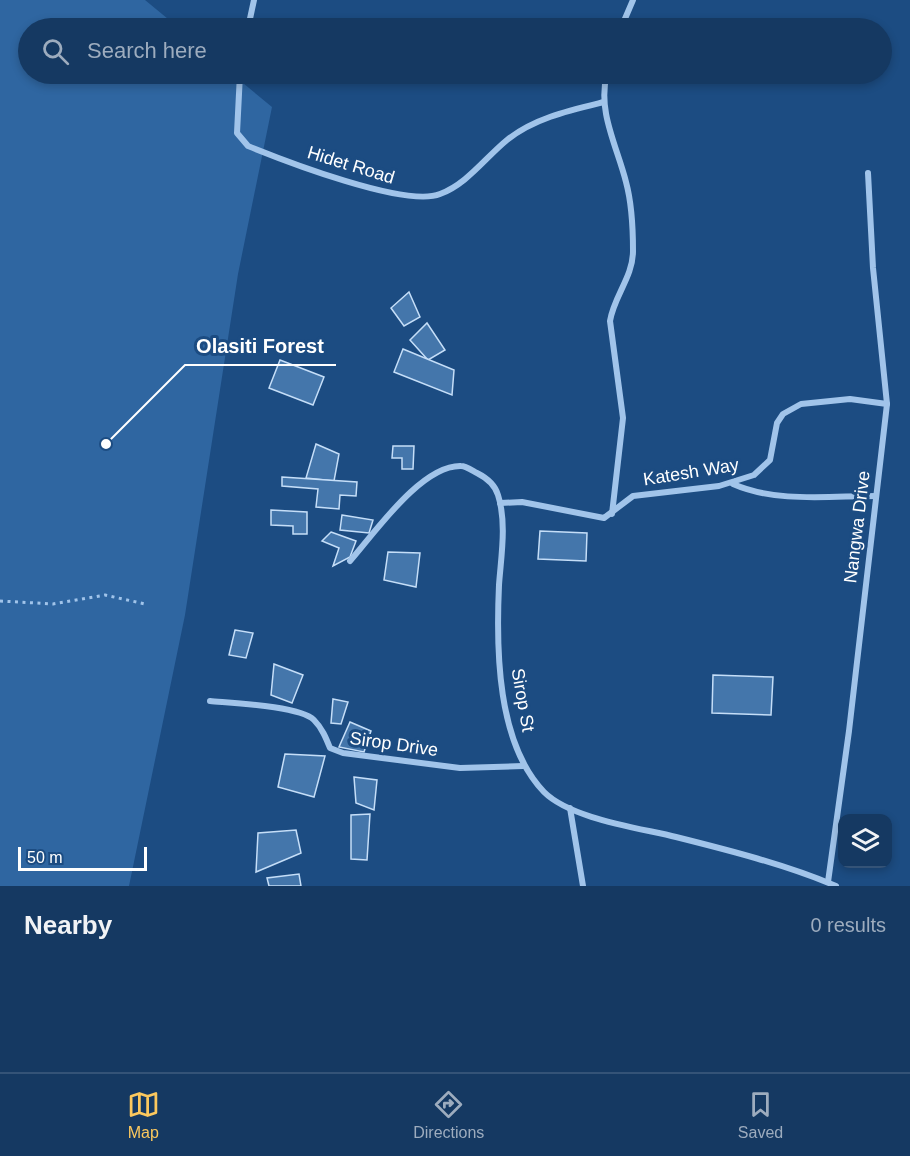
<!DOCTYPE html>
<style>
body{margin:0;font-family:Helvetica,sans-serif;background:#1e4068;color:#f1f3f6}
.controls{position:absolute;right:18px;bottom:18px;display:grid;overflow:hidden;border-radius:12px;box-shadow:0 3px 9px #0003}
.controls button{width:54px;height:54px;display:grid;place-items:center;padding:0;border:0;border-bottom:2px solid #345377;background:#153962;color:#f1f3f6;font:30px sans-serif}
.scale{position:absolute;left:18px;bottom:15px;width:129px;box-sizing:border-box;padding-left:6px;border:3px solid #fff;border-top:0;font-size:16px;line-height:21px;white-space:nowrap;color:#fff;-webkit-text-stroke:4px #1c4c82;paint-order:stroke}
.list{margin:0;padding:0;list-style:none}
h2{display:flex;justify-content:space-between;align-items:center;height:78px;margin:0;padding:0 24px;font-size:26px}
h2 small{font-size:20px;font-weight:400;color:#9dacbe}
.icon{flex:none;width:33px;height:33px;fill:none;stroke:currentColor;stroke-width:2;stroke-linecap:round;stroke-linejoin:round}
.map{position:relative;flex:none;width:910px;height:886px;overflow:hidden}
.search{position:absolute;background:#153962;box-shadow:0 3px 9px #0003;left:18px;right:18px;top:18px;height:66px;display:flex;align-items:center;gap:15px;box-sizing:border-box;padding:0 21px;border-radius:33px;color:#9dacbe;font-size:22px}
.sheet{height:186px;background:#153962}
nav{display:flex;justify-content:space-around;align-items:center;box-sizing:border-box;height:84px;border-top:2px solid #345377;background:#153962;font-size:16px;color:#9dacbe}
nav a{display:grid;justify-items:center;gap:3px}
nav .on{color:#fbc85e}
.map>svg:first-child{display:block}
.green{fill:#2f66a1}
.building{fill:#4476ab;stroke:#c5def8;stroke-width:1.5}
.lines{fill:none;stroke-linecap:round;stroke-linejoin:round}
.path{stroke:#a1c4ea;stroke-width:3;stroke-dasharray:3 4.5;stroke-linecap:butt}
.minor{stroke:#a1c4ea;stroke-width:6}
.labels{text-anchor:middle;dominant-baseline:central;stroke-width:6;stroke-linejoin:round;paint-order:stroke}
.street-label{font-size:18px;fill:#fff;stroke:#1c4c82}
.leader{fill:none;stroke:#fff;stroke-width:2}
.callout-dot{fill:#fff;stroke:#1c4c82;stroke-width:2}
.callout-label{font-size:20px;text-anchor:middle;font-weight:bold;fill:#fff;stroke:#1c4c82;stroke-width:6;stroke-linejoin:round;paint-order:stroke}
</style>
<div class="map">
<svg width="910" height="886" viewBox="0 0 910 886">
<rect width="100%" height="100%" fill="#1c4c82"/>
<path class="green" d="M0,0H145L179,28H28V74H232L272,107L238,274L185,615L129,886H0Z"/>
<g class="building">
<path d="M409,292L420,317L404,326L391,308Z"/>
<path d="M427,323L445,350L428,360L410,340Z"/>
<path d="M403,349L454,370L452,395L394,372Z"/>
<path d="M280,360L324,377L313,405L269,388Z"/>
<path d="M316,444L339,454L334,481L306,478Z"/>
<path d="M393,446H414L413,469H402V458H392Z"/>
<path d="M282,477L357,482L356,496L340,495L339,509L316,507L318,489L282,486Z"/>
<path d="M271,510L307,512V534H293V526L271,525Z"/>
<path d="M342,515L373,520L369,533L340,530Z"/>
<path d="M540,531L587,533L586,561L538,559Z"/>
<path d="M331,532L356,541L350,557L333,566L339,548L322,541Z"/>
<path d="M388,552L420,553L416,587L384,580Z"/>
<path d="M235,630L253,633L246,658L229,655Z"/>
<path d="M274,664L303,675L292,703L271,695Z"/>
<path d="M713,675L773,677L771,715L712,713Z"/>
<path d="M333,699L348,702L341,724L331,723Z"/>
<path d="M350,722L371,731L364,752L339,747Z"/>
<path d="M285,754L325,756L314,797L278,787Z"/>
<path d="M354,777L377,780L374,810L356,803Z"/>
<path d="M370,814L367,860L351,859V815Z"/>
<path d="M296,830L301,853L256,872L258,833Z"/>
<path d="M299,874L301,886H269L267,878Z"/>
</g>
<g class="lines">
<path class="path" d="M0,601L53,604L105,595L145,604"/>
<g class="minor">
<path d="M248,28L254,0"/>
<path d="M621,28L633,0"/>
<path d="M240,74L237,133L248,146C285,161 406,208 440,194C467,184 485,158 507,140C534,118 571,110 604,102"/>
<path d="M607,74C597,111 617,146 626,182C632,204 633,229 633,251C633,277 614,296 610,321L623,418L612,514"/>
<path d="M733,484C776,503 829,496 876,496"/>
<path d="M500,503L522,502L604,518L633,496L719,486L754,475L770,460L777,423L783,414L801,404L850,399L887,404"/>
<path d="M350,561C374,534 421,465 461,466C466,466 473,471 477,473C487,478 495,485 498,495C507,523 501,557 499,585C496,650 497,743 544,792C571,819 640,828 676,837C728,850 787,865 836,886"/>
<path d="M210,701C231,703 300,706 314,720C322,728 326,738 330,748L343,753L460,768L523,766"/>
<path d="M570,808L583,886"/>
<path d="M828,882L849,731L887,404L873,268L868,173"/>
</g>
</g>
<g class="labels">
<g class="street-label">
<text transform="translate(351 165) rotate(17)">Hidet Road</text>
<text transform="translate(691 472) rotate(-9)">Katesh Way</text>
<text transform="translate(857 527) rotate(-83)">Nangwa Drive</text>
<text transform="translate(523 700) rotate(80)">Sirop St</text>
<text transform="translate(394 744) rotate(8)">Sirop Drive</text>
</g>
</g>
<path class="leader" d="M106 444L185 365H336"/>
<circle class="callout-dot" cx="106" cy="444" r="6"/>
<g class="callout-label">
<text x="260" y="353">Olasiti Forest</text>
</g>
</svg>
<div class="controls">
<button><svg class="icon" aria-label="layers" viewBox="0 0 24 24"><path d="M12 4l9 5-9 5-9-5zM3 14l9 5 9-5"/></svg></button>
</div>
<div class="scale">50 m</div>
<div class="search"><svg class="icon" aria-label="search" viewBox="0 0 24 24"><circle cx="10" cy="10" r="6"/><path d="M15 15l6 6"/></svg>Search here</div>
</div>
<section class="sheet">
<h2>Nearby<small>0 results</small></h2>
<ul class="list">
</ul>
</section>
<nav>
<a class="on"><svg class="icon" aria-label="map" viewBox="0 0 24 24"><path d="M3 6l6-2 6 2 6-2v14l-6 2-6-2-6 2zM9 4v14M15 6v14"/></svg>Map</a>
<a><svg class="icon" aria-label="directions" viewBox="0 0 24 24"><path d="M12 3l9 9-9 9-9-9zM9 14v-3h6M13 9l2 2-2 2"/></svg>Directions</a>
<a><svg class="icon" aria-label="saved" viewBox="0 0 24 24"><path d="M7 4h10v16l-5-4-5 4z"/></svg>Saved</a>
</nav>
